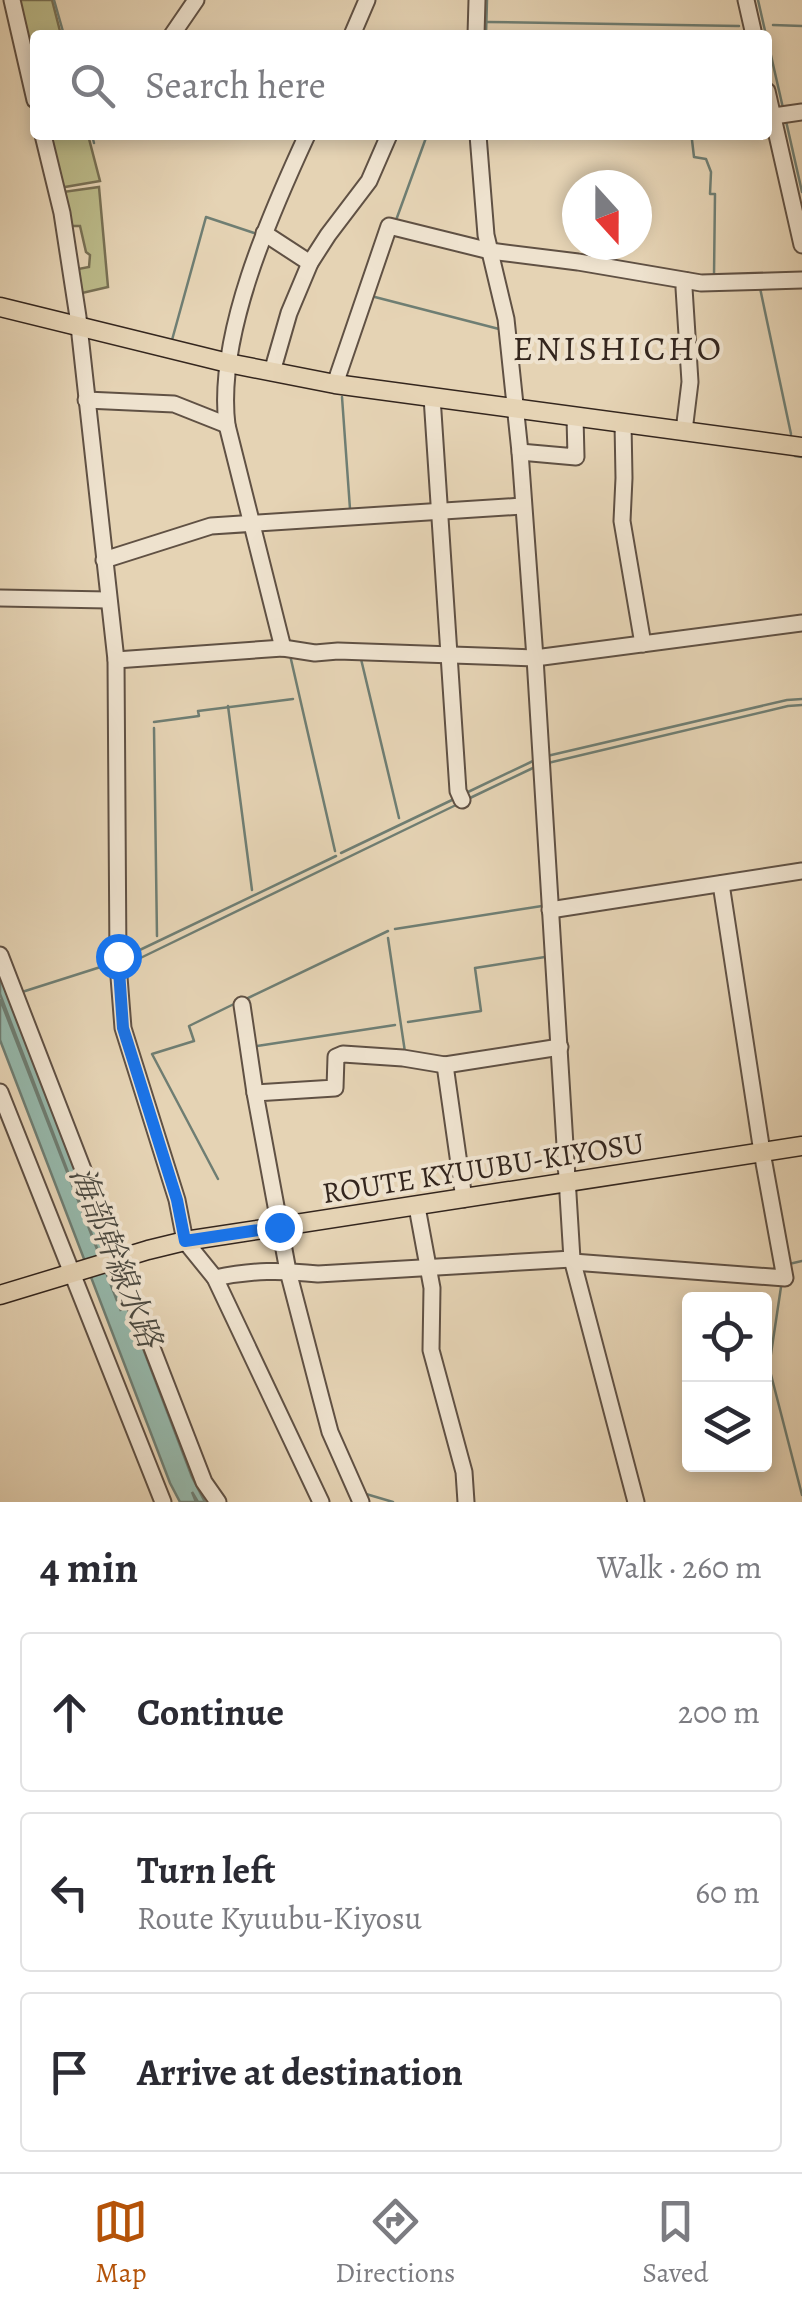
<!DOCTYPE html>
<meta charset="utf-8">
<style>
body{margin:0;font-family:Alegreya,"Noto Serif JP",serif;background:#f7f7f7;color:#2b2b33}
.controls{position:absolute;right:30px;bottom:30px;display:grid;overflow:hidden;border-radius:10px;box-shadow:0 5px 15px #0003}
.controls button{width:90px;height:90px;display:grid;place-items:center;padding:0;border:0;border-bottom:2px solid #e1e1e2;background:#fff;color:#2b2b33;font:50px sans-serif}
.compass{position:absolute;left:562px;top:170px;width:90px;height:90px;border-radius:50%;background:#fff;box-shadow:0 5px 15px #0003;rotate:159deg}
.stop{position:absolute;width:30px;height:30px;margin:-22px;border:8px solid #1a73e8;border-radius:50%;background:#fff}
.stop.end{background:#1a73e8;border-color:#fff;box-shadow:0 2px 10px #0008}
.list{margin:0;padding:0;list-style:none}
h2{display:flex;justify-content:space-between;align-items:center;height:130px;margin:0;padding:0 40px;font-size:42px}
h2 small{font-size:32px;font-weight:400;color:#7c7c81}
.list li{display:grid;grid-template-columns:65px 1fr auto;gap:30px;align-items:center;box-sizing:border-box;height:160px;margin:0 20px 20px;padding:0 20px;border:2px solid #e1e1e2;border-radius:10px}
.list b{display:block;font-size:38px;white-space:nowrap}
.list p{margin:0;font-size:32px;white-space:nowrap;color:#7c7c81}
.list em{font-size:32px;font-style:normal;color:#7c7c81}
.icon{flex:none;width:55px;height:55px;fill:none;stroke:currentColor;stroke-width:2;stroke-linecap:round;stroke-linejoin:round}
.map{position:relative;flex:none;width:802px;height:1502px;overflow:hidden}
.search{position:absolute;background:#fff;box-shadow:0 5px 15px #0003;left:30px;right:30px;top:30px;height:110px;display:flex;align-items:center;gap:25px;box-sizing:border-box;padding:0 35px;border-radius:10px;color:#7c7c81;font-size:38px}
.sheet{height:670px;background:#fff}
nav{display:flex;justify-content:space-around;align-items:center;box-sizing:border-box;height:140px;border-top:2px solid #e1e1e2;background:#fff;font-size:28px;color:#7c7c81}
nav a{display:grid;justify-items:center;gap:5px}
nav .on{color:#b45309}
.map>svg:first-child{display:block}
.green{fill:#bbba89;stroke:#787054;stroke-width:2.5}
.water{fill:#96b8ab;stroke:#6f7e73;stroke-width:2.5}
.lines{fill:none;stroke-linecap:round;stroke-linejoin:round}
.stream{stroke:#6f7e73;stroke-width:2.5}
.minor-casing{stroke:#605144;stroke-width:19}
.major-casing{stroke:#34261e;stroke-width:21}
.minor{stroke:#eee2ce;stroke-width:15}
.major{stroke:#e5d3b4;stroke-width:18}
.route{stroke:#1a73e8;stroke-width:12}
.labels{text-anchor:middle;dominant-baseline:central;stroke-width:8;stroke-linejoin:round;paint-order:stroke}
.street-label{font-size:30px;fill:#34261e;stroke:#eee2ce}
.water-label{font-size:32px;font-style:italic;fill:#4c4a41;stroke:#eee2ce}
.quarter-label{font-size:35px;letter-spacing:2.5px;fill:#34261e;stroke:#eee2ce}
</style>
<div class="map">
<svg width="802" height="1502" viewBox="0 0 802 1502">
<rect width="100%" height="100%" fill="#e5d3b4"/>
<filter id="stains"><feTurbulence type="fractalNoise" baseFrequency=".002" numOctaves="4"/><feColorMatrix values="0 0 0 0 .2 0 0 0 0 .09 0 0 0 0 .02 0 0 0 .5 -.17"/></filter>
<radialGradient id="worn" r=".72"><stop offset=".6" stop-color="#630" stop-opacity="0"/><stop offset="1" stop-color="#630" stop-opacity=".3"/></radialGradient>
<g class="green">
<path d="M16,0H52L61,35H35V87Z"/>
<path d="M47,135H88L100,181L59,188Z"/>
<path d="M99,187L108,287L78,294L77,272L78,269L89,267L90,255L86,252L80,226H67L63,192Z"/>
</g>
<path class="water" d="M0,973L192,1477L205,1502H198L192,1492L196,1502H180L170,1483L0,1040V999L121,1311L0,994Z"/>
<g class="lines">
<g class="stream">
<path d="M54,0L64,35"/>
<path d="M758,0L766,35"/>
<path d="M487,22L739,26"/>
<path d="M773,25L802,26"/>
<path d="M486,35L487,0"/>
<path d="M767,38L783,108"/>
<path d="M786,121L802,192"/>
<path d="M92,135L94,143"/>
<path d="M692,140L694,157L706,159L711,172L710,194H715L714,276"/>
<path d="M395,223L427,135"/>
<path d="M760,288L791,434"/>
<path d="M371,296L499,329"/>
<path d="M172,340L206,217L260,235"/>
<path d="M342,397L350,509"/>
<path d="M795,456L802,457"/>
<path d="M290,655L335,851"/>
<path d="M361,659L399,818"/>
<path d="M228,706L252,890"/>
<path d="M154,722L199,716L198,711L293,699"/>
<path d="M154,728L157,936"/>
<path d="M547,756L787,700L802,699"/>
<path d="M548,763L788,706L802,705"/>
<path d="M468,792L533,761"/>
<path d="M470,798L535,767"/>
<path d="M341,853L452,800"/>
<path d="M395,929L542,906"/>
<path d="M388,938L405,1052"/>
<path d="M123,958L336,856"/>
<path d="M126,965L458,804"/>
<path d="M22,992L110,964"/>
<path d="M246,999L388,931"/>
<path d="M408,1022L481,1011L475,968L545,957"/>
<path d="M257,1046L395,1025"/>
<path d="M218,1179L152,1054L194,1041L189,1026L236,1003"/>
<path d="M789,1264L802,1261"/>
<path d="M781,1287L769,1367L802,1495"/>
<path d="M366,1494L393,1502"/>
</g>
<defs>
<g id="minor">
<path d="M12,0L35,100"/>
<path d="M746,0L754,35"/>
<path d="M172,35L196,0"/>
<path d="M352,35L367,0"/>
<path d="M476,35L477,0"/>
<path d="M767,91L802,245"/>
<path d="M767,117L802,112"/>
<path d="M43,135L62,213L78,317L116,660L118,964L123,1028L177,1200L185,1241L215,1278L321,1502"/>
<path d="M478,135L486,235L506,319L520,452L535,658L572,1259L636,1502"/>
<path d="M264,233L310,263"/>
<path d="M272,372L289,313L310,263L328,235L369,181L389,135"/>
<path d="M335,384L389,226L490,251L578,262L701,283L802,280"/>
<path d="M432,397L458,791L462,800"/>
<path d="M86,400L174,404L227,425"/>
<path d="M623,423L624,478L622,521L643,644"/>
<path d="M684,431L690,382L684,288L687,281"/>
<path d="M520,452L576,457L575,417"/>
<path d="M104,560L211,526L522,506"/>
<path d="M0,598L108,600"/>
<path d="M283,648L227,425C216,336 270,215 307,135"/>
<path d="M116,660L283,648L315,653L338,651L535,658L802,623"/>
<path d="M550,910L802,871"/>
<path d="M0,955L204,1482L218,1502"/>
<path d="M242,1005L255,1093"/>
<path d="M445,1065L464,1199"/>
<path d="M0,1092L163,1502"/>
<path d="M417,1207L432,1288L431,1350L464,1472L466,1502"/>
<path d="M573,1262L785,1278L762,1152L721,884"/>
<path d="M215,1278C253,1270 281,1270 318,1274L572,1259"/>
<path d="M361,1502L330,1432L321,1398L288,1271L255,1093L335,1088L336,1057L343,1054L403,1058L445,1065L560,1047"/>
</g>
<g id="major">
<path d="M0,307L228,363L335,384L802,447"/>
<path d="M0,1295L148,1250L185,1241L802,1146"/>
</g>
</defs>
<use href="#minor" class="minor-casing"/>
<use href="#major" class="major-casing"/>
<use href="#minor" class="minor"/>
<use href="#major" class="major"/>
</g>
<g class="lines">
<path class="route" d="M118,956L123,1028L177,1200L185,1241L279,1227"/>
</g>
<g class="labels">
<g class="street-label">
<text transform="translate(483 1168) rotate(-9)">ROUTE KYUUBU-KIYOSU</text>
</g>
<g class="water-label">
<text transform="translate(116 1257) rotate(68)">海部幹線水路</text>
</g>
<g class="quarter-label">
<text x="618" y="348">ENISHICHO</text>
</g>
</g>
<rect width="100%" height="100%" filter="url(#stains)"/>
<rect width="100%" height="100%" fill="url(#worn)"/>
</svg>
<div class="controls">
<button><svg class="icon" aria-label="locate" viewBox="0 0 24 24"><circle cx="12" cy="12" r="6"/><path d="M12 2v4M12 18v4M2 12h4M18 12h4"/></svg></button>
<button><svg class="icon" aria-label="layers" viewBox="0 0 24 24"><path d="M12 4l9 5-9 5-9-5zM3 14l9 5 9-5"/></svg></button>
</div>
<svg class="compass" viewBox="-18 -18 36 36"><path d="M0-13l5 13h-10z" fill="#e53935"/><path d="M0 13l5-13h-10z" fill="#7c7c81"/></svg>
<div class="stop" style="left:118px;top:956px"></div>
<div class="stop end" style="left:279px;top:1227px"></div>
<div class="search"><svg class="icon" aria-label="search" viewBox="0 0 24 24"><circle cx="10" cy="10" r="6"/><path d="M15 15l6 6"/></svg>Search here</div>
</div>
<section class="sheet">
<h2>4 min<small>Walk · 260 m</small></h2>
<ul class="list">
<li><svg class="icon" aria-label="ahead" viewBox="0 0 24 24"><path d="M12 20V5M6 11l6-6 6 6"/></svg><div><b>Continue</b></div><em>200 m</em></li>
<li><svg class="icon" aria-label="left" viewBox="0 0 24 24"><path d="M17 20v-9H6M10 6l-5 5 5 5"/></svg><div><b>Turn left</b><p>Route Kyuubu-Kiyosu</p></div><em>60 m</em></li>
<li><svg class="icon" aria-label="arrive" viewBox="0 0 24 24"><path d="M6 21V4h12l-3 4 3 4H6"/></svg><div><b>Arrive at destination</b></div></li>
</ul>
</section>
<nav>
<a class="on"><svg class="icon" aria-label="map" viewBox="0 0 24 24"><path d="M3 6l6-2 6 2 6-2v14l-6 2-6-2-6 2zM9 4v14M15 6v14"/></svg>Map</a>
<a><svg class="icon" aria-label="directions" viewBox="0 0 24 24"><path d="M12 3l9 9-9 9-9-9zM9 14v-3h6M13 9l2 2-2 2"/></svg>Directions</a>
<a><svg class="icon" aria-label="saved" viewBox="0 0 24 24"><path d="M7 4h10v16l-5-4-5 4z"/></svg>Saved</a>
</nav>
